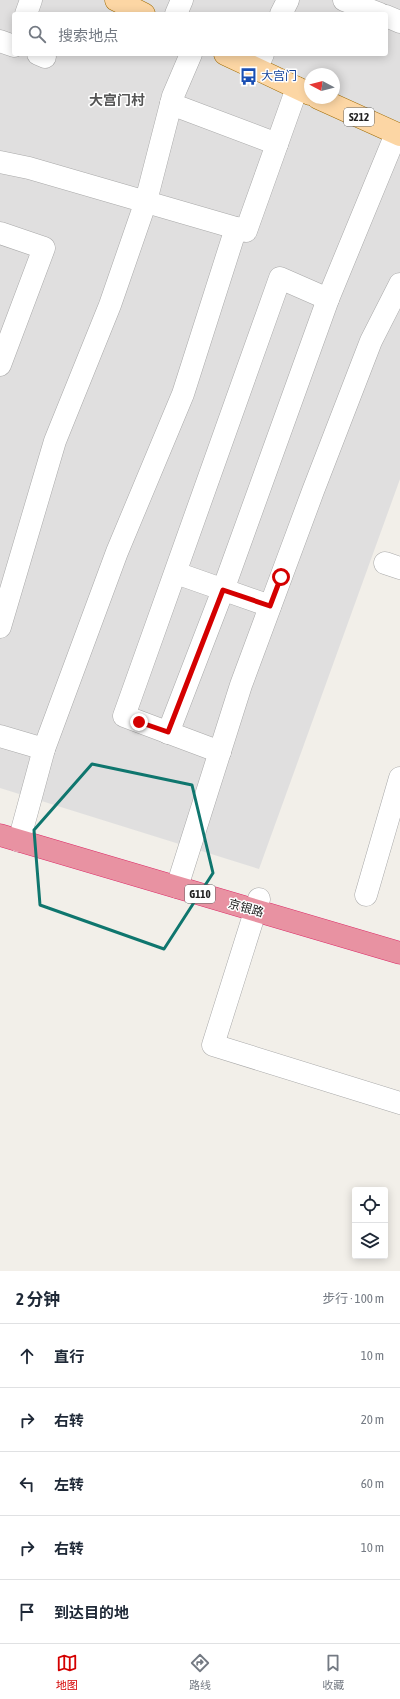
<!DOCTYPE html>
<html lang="zh">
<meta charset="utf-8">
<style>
body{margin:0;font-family:"Asap Condensed","Noto Sans SC",sans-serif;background:#f2f2f3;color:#1f2937}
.controls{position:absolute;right:12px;bottom:12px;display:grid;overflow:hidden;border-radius:4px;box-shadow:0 2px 10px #0003}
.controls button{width:36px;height:36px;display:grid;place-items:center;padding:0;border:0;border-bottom:1px solid #e0e1e3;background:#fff;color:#1f2937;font:20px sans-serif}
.compass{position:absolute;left:304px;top:68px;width:36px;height:36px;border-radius:50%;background:#fff;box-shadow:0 2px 10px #0003;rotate:277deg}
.stop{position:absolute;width:12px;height:12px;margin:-9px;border:3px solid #d40000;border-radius:50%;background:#fff}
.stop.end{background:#d40000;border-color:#fff;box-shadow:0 1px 4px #0008}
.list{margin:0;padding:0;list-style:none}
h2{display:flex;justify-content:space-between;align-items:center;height:52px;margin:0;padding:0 16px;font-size:17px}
h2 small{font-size:13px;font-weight:400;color:#747a83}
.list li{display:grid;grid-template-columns:26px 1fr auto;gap:12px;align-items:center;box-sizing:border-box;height:64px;padding:0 16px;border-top:1px solid #e0e1e3}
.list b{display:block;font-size:15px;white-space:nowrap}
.list em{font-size:13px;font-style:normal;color:#747a83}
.icon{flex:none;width:22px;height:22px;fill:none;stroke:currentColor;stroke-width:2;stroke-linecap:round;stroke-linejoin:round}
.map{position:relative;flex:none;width:400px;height:1271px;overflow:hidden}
.search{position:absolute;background:#fff;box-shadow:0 2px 10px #0003;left:12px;right:12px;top:12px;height:44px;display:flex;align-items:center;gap:10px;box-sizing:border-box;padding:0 14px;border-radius:4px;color:#747a83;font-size:15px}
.sheet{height:372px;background:#fff}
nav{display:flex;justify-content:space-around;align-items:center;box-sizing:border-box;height:56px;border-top:1px solid #e0e1e3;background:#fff;font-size:11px;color:#747a83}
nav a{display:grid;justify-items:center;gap:2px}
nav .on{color:#d40000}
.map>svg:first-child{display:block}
.residential{fill:#e0dfdf;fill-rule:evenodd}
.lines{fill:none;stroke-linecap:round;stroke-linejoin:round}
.minor-casing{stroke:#a9a9a9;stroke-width:23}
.major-casing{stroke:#a06b00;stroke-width:23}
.highway-casing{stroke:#dc2a67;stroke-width:23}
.minor{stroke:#fff;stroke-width:22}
.major{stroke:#fcd6a4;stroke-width:22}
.highway{stroke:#e892a2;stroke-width:22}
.route{stroke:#d40000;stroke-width:5}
.marked{fill:none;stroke:#0f766e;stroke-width:3;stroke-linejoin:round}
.labels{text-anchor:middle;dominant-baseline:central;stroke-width:3;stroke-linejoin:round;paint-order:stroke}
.shield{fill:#fff;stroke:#646464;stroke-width:1}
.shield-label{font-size:11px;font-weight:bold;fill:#222}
.transit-label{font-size:12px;fill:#164399;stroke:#fff;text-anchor:start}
.street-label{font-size:12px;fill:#222;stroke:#fff}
.quarter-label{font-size:14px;font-weight:bold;fill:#555;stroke:#fff}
</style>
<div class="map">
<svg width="400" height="1271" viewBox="0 0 400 1271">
<rect width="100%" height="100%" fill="#f2efe9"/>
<path class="residential" d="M0,0H400V479L259,869L0,788ZM14,14H386V54H14ZM310,74H334V98H310Z"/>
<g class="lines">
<defs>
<g id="minor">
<path d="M344,0L380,14"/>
<path d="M26,14L31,0"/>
<path d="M176,14L182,0"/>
<path d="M281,14L288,0"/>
<path d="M386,16L400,22"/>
<path d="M0,41L14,46"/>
<path d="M38,54L45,57"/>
<path d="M256,69L263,54"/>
<path d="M171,104L277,144"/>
<path d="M0,162L29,168L236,228"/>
<path d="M0,233L44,248L0,365"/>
<path d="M385,563L400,568"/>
<path d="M176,573L270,606"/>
<path d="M0,627L55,441L110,305L146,201L173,96L191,54"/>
<path d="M168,733L223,590L328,299"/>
<path d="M0,736L44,749"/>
<path d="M220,752L124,716L280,278L328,299L396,134"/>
<path d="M19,841L44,749L117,552L183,394L236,228L246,231L297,88"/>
<path d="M177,887L241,685L313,491L371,341L400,284"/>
<path d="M366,895L400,778"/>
<path d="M259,899L213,1045L400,1103"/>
</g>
<g id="major">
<path d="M116,0L144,14"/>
<path d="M225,54L310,94"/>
<path d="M318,98L400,135"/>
</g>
<path id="highway" d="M0,835L400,953"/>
</defs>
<use href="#minor" class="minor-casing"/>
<use href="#major" class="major-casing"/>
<use href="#highway" class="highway-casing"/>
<use href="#minor" class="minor"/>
<use href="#major" class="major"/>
<use href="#highway" class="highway"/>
</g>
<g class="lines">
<path class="route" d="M139,722L168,732L223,590L270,606L281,577"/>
</g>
<path class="marked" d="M92,764L192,785L213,873L164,949L40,905L34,830Z"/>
<defs>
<symbol id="bus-bare" viewBox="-9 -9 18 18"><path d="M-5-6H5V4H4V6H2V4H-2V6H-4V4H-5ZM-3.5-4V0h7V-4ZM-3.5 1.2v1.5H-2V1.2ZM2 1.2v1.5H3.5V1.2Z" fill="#1a4fb4" stroke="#fff" stroke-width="2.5" paint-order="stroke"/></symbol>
</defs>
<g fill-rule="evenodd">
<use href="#bus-bare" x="236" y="64" width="25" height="25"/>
</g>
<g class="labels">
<g class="shield">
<rect x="344" y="108" width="30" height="18" rx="3"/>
<rect x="185" y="885" width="30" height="18" rx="3"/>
</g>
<g class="shield-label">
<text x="359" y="117">S212</text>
<text x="200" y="894">G110</text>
</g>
<g class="transit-label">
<text x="261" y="76">大宫门</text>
</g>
<g class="street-label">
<text transform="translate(246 908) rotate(16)">京银路</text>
</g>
<g class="quarter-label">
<text x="117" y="100">大宫门村</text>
</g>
</g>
</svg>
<div class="controls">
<button><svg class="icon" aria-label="locate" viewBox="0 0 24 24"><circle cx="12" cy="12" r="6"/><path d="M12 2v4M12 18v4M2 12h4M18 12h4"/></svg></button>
<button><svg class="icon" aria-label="layers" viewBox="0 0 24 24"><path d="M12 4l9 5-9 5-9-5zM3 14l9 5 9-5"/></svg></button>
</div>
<svg class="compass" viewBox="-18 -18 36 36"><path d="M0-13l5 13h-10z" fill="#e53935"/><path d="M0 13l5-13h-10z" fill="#747a83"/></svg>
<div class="stop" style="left:281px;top:577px"></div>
<div class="stop end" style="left:139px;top:722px"></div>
<div class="search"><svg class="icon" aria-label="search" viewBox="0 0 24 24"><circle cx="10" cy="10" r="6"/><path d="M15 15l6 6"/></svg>搜索地点</div>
</div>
<section class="sheet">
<h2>2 分钟<small>步行 · 100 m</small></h2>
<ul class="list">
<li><svg class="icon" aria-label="ahead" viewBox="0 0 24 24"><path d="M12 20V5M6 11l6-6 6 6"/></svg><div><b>直行</b></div><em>10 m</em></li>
<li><svg class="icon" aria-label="right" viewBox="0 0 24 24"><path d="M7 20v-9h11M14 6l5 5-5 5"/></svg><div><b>右转</b></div><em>20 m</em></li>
<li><svg class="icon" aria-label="left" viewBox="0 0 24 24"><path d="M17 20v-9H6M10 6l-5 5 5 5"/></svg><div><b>左转</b></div><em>60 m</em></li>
<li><svg class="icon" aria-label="right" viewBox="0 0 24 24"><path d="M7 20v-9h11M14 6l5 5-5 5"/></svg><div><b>右转</b></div><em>10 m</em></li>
<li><svg class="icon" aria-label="arrive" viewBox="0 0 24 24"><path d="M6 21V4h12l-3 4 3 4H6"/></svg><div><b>到达目的地</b></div></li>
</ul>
</section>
<nav>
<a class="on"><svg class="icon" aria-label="map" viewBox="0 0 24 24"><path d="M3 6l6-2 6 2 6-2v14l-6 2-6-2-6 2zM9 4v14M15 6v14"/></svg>地图</a>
<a><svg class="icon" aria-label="directions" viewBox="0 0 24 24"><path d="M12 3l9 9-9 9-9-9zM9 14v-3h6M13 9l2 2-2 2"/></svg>路线</a>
<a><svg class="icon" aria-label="saved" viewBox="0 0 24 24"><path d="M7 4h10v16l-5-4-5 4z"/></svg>收藏</a>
</nav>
